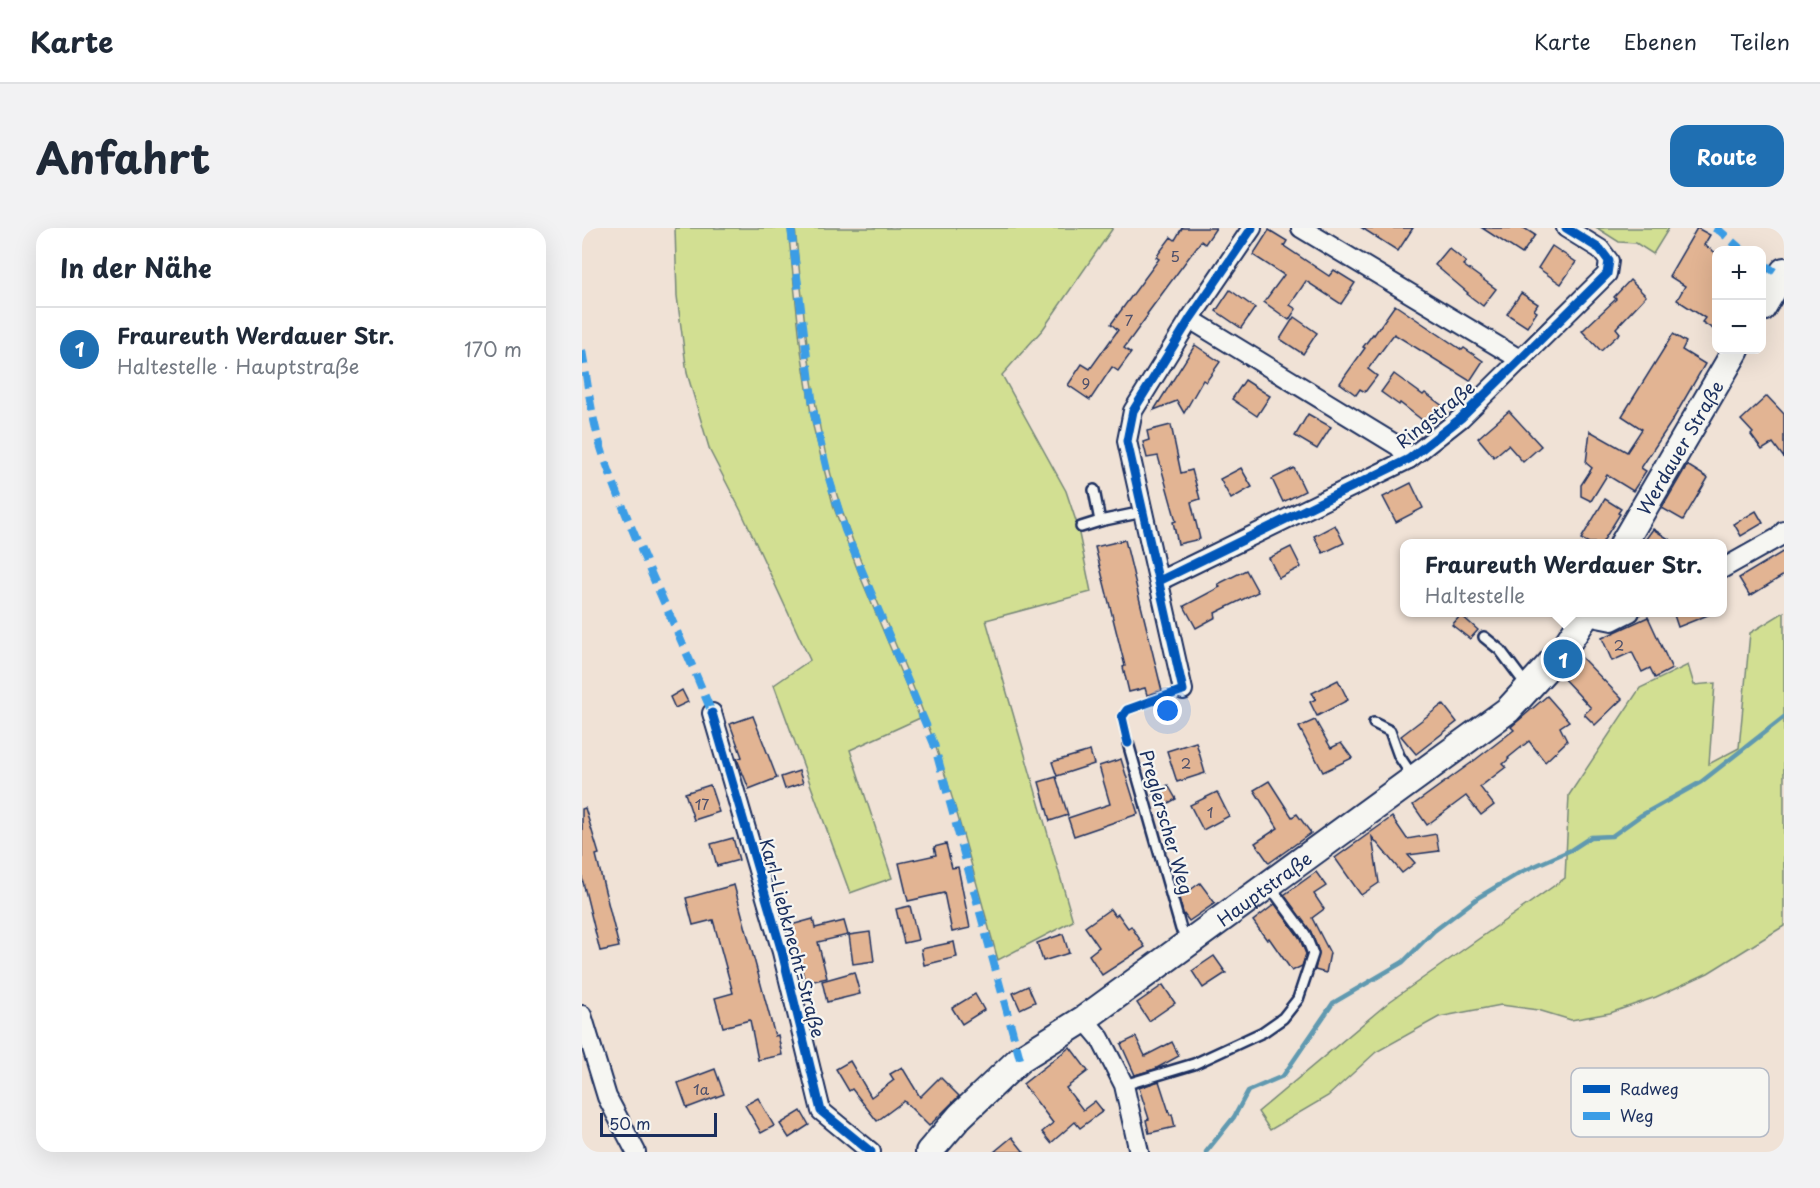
<!DOCTYPE html>
<html lang="de">
<meta charset="utf-8">
<style>
body{margin:0;font-family:"Playpen Sans",sans-serif;background:#f2f2f3;color:#1f2937}
.controls{position:absolute;right:18px;top:18px;display:grid;overflow:hidden;border-radius:12px;box-shadow:0 6px 24px #0002}
.controls button{width:54px;height:54px;display:grid;place-items:center;padding:0;border:0;border-bottom:2px solid #e0e1e3;background:#fff;color:#1f2937;font:30px sans-serif}
.scale{position:absolute;left:18px;bottom:15px;width:117px;box-sizing:border-box;padding-left:6px;border:3px solid #1b2f5e;border-top:0;font-size:16px;line-height:21px;white-space:nowrap;color:#1b2f5e;-webkit-text-stroke:4px #f6f6f2;paint-order:stroke}
.you{position:absolute;left:586px;top:483px;width:21px;height:21px;margin:-15px;border:4px solid #fff;border-radius:50%;background:#1a73e8;box-shadow:0 0 0 9px #1a73e833}
.badge{display:grid;place-items:center;width:39px;height:39px;border-radius:50%;background:#1f6fb2;color:#fff;font-size:20px;font-weight:700}
.pin{position:absolute;translate:-50% -50%;border:3px solid #fff;box-shadow:0 2px 6px #0006}
.popup{position:absolute;left:818px;top:311px;width:327px;height:78px;box-sizing:border-box;display:grid;place-content:center;border-radius:12px;background:#fff;filter:drop-shadow(0 2px 4px #0005);font-size:20px;white-space:nowrap;color:#747a83}
.popup b{font-size:22px;color:#1f2937}
.popup::after{content:'';position:absolute;left:50%;top:100%;margin-left:-12px;border:12px solid transparent;border-top-color:#fff}
.list{margin:0;padding:0;list-style:none}
h2{display:flex;justify-content:space-between;align-items:center;height:78px;margin:0;padding:0 24px;font-size:26px}
h2 small{font-size:20px;font-weight:400;color:#747a83}
.list li{display:grid;grid-template-columns:39px 1fr auto;gap:18px;align-items:center;box-sizing:border-box;height:84px;padding:0 24px;border-top:2px solid #e0e1e3}
.list b{display:block;font-size:22px;white-space:nowrap}
.list p{margin:0;font-size:20px;white-space:nowrap;color:#747a83}
.list em{font-size:20px;font-style:normal;color:#747a83}
.map{position:relative;flex:none;width:1202px;height:924px;overflow:hidden;border-radius:18px}
header{display:flex;align-items:center;gap:36px;box-sizing:border-box;height:84px;padding:0 30px;background:#fff;border-bottom:2px solid #e0e1e3}
header strong{font-size:28px}
nav{display:flex;gap:33px;margin-inline-start:auto;font-size:21px}
.intro{display:flex;align-items:center;justify-content:space-between;box-sizing:border-box;height:144px;padding:0 36px}
h1{margin:0;font-size:42px}
.button{padding:15px 27px;border-radius:18px;background:#1f6fb2;color:#fff;font-size:21px;font-weight:700}
main{display:flex;gap:36px;padding:0 36px}
aside{flex:1;background:#fff;border-radius:18px;box-shadow:0 6px 24px #0002}
.map>svg:first-child{display:block}
.green{fill:#d2df92;stroke:#768778;stroke-width:1.5}
.lines{fill:none;stroke-linecap:round;stroke-linejoin:round}
.stream{stroke:#6099b0;stroke-width:4.5}
.building{fill:#e2b493;stroke:#1b2f5e;stroke-width:1.5}
.lane-casing{stroke:#1b2f5e;stroke-width:14}
.street-casing{stroke:#1b2f5e;stroke-width:22}
.secondary-casing{stroke:#1b2f5e;stroke-width:30}
.lane{stroke:#f6f6f2;stroke-width:9}
.street{stroke:#f6f6f2;stroke-width:18}
.secondary{stroke:#f6f6f2;stroke-width:26}
.quiet{stroke:#3b9de6;stroke-width:8;stroke-dasharray:15 8;stroke-linecap:butt}
.cycleway-casing{stroke:#f6f6f2;stroke-width:13}
.cycleway{stroke:#0057b8;stroke-width:9}
.labels{text-anchor:middle;dominant-baseline:central;stroke-width:4.5;stroke-linejoin:round;paint-order:stroke}
.number-label{font-size:15px;fill:#4d506b}
.street-label{font-size:18px;fill:#1b2f5e;stroke:#f6f6f2}
.key{fill:#f6f6f2;stroke:#b4bac6;stroke-width:1.5}
.key-label{font-size:16px;fill:#1b2f5e}
</style>
<header>
<strong>Karte</strong>
<nav><a>Karte</a><a>Ebenen</a><a>Teilen</a></nav>
</header>
<div class="intro"><h1>Anfahrt</h1><a class="button">Route</a></div>
<main>
<aside>
<h2>In der Nähe<small></small></h2>
<ul class="list">
<li><span class="badge">1</span><div><b>Fraureuth Werdauer Str.</b><p>Haltestelle · Hauptstraße</p></div><em>170 m</em></li>
</ul>
</aside>
<div class="map">
<svg width="1202" height="924" viewBox="0 0 1202 924">
<rect width="100%" height="100%" fill="#f0e2d6"/>
<filter id="ink" filterUnits="userSpaceOnUse"><feTurbulence type="fractalNoise" baseFrequency=".0167" numOctaves="2"/><feDisplacementMap in="SourceGraphic" scale="12" xChannelSelector="R" yChannelSelector="G"/><feConvolveMatrix kernelMatrix="1 2 1 2 8 2 1 2 1" color-interpolation-filters="sRGB"/></filter>
<g filter="url(#ink)">
<g class="green">
<path d="M93,0H206L219,122L231,198L252,280L278,348L338,490L268,522L310,650L268,665L192,457L228,432L159,283L128,223L105,145L95,68Z"/>
<path d="M213,0H531L461,101L420,147L484,263L495,296L509,364L404,392L491,693L416,732C392,649 372,564 341,484C311,405 272,329 249,247C227,167 222,83 213,0Z"/>
<path d="M1015,0H1087L1071,26L1054,15L1037,14Z"/>
<path d="M1202,384V698L1126,745L1074,769L1028,785L989,792L956,782L919,777L857,789L794,824L746,868L688,902L676,884L807,774L983,650L987,567L1058,460L1106,437L1112,457L1133,455L1127,536L1157,520L1168,405Z"/>
</g>
<g class="lines">
<path class="stream" d="M624,924L652,889L666,863L701,848L751,775L821,734L852,703L897,669L939,644L989,622L1009,609L1030,608L1058,588L1119,554L1202,489"/>
</g>
<g class="building">
<path d="M600,0H634L623,16L619,13L565,86L566,87L542,120L549,125L536,143L530,139L508,172L486,157L500,136L508,141L536,102L529,96L577,31L574,29L589,9L593,12Z"/>
<path d="M780,0H831L816,23Z"/>
<path d="M900,0H942L953,7L940,26Z"/>
<path d="M1115,0L1128,7L1122,17L1134,25V103L1120,94L1123,90L1095,72L1103,58L1087,48Z"/>
<path d="M687,2L705,13L702,18L747,48L752,42L773,55L759,76L724,53L708,77L714,81L707,92L682,74L702,47L671,27Z"/>
<path d="M970,18L994,34L979,56L956,40Z"/>
<path d="M867,20L884,34L881,37L914,61L901,78L885,66L886,65L853,37Z"/>
<path d="M1048,52L1064,68L1034,100L1038,105L1019,123L1000,103L1034,71L1032,69Z"/>
<path d="M648,62L673,80L659,100L634,83Z"/>
<path d="M939,65L956,76L952,82L955,84L945,99L925,86Z"/>
<path d="M813,77L880,122L882,120L901,133L888,153L812,106L786,141L795,148L783,164L778,161L774,167L758,155L783,120L781,119L791,106L792,107Z"/>
<path d="M712,89L735,105L721,126L698,111Z"/>
<path d="M1091,106L1104,114L1100,122L1123,136L1090,193L1059,240L1064,243L1051,263L1025,247L1009,273L999,268V257L1010,240L1004,235L1008,203L1045,224L1060,201L1040,188Z"/>
<path d="M613,117L638,134L624,154L621,152L602,185L595,173L572,182Z"/>
<path d="M812,146L841,167L843,165L862,179L848,198L818,175L817,177L799,164Z"/>
<path d="M663,152L688,168L675,188L650,171Z"/>
<path d="M1185,168L1202,186V230L1191,215L1180,222L1169,207L1171,205L1159,192Z"/>
<path d="M927,183L959,218L941,234L926,217L912,229L896,210Z"/>
<path d="M726,186L749,199L735,221L713,208Z"/>
<path d="M589,197L599,245L610,242L618,271L609,274L618,311L596,316L591,294L594,293L576,228L565,230L561,214L567,212L565,203Z"/>
<path d="M1105,237L1126,250L1101,292L1080,280Z"/>
<path d="M659,240L670,259L649,271L638,251Z"/>
<path d="M712,240L723,263L701,274L690,251Z"/>
<path d="M829,255L841,280L814,294L801,269Z"/>
<path d="M1023,271L1039,281L1036,285L1038,286L1020,315H1007L999,311Z"/>
<path d="M1174,283L1181,295L1159,308L1152,296Z"/>
<path d="M753,297L762,315L741,325L732,308Z"/>
<path d="M1071,301L1093,315H1061Z"/>
<path d="M543,312L580,463L565,467L563,460L547,464L541,439L543,438L513,319Z"/>
<path d="M709,319L719,339L697,350L687,330Z"/>
<path d="M1202,323V347L1168,368L1157,350Z"/>
<path d="M664,342L676,364L633,385L634,389L614,400L602,378L638,359L636,356Z"/>
<path d="M1091,384H1131V385L1096,399Z"/>
<path d="M879,387L896,402L888,411L870,397Z"/>
<path d="M1066,389L1090,441L1073,450L1068,440L1060,444L1050,424L1030,433L1020,410Z"/>
<path d="M1000,430L1040,471L1013,497L1002,486L1009,480L980,449Z"/>
<path d="M756,452L766,472L735,488L728,474L734,471L730,465Z"/>
<path d="M100,462L106,474L93,480L88,469Z"/>
<path d="M965,468L987,493L978,499L985,513L963,534L947,513L926,530L927,531L921,536L924,539L898,559L912,577L899,587L884,568L845,597L831,577L889,535L932,502L929,499Z"/>
<path d="M861,476L875,494L834,526L819,508Z"/>
<path d="M171,488L195,550L167,561L155,531L160,529L148,496Z"/>
<path d="M733,492L749,520L759,515L770,530L741,544L717,499Z"/>
<path d="M614,514L623,545L595,554L585,523Z"/>
<path d="M508,523L512,536L475,548L470,534Z"/>
<path d="M539,531L556,586L492,608L486,590L528,576L517,538Z"/>
<path d="M217,543L221,555L203,561L199,549Z"/>
<path d="M474,549L486,587L468,593L457,554Z"/>
<path d="M687,553L710,589L715,586L729,605L687,635L673,615L696,600L672,562Z"/>
<path d="M128,557L137,584L112,592L103,565Z"/>
<path d="M586,557L594,571L579,579L571,566Z"/>
<path d="M635,564L647,588L621,602L608,577Z"/>
<path d="M3,580L17,626L14,627L37,719L18,723L0,650V581Z"/>
<path d="M810,589L825,611L854,606L857,623L826,627L833,635L820,645L790,609L797,655L779,667L753,630Z"/>
<path d="M151,610L157,632L135,638L129,616Z"/>
<path d="M364,616L370,640L376,639L388,700L370,704L362,665L326,673L317,635L354,627L352,619Z"/>
<path d="M734,644L744,658L732,666L742,681L730,690L748,725L744,745L733,742L737,724L729,704L702,667Z"/>
<path d="M618,655L633,675L607,693L601,685L597,670Z"/>
<path d="M152,657L193,808L196,807L200,827L176,832L168,792L141,799L133,770L151,765L131,692L111,697L104,670Z"/>
<path d="M693,676L717,709L724,726L720,738L710,743L687,710L685,712L671,693Z"/>
<path d="M328,678L336,712L322,715L314,681Z"/>
<path d="M528,681L533,688L536,686L546,700L549,698L563,719L520,747L507,727L517,719L503,699Z"/>
<path d="M231,691L233,700L262,693L266,707L236,714L245,750L223,755L209,697Z"/>
<path d="M288,704L292,733L271,736L267,707Z"/>
<path d="M481,706L487,725L461,733L455,715Z"/>
<path d="M372,714L375,729L342,737L339,721Z"/>
<path d="M632,728L644,745L621,760L610,743Z"/>
<path d="M272,744L278,766L245,774L240,753Z"/>
<path d="M581,757L593,775L567,793L555,775Z"/>
<path d="M446,758L453,774L438,781L431,765Z"/>
<path d="M393,766L402,782L380,796L370,780Z"/>
<path d="M554,809L563,828L590,814L597,828L573,841L553,847L539,816Z"/>
<path d="M488,819L506,843L484,860L501,882L513,873L521,883L498,900L493,894L469,915L460,904L471,895L441,856Z"/>
<path d="M268,833L289,869L312,852L308,846L320,839L338,869L358,849L377,868L347,898L322,873L295,893L270,861L267,863L254,841Z"/>
<path d="M133,841L142,866L105,880L96,855Z"/>
<path d="M577,853L588,887L590,886L593,899L567,905L564,892L567,891L557,860Z"/>
<path d="M176,870L192,898L179,905L163,877Z"/>
<path d="M219,883L227,897L207,910L198,896Z"/>
<path d="M430,909L442,924H412Z"/>
</g>
<g class="lines">
<defs>
<g id="lane">
<path d="M512,262L518,293"/>
<path d="M499,299L518,293L561,284"/>
<path d="M902,409L918,422L945,458"/>
<path d="M792,495L808,503L817,528L831,549"/>
<path d="M546,515L599,701L606,713"/>
<path d="M542,857L612,836L681,804L701,790L716,771L731,726L723,706L687,657"/>
</g>
<g id="street">
<path d="M719,0L939,132"/>
<path d="M608,91L816,218L827,231"/>
<path d="M1140,341L1197,309L1202,303"/>
<path d="M577,353L827,231L879,190L1025,46L1027,33L1018,21L984,0"/>
<path d="M1005,388L1030,393L1048,384"/>
<path d="M601,462L545,213L551,183L608,91L670,0"/>
<path d="M130,485L200,724L239,883L289,924"/>
<path d="M0,787L25,869L54,924"/>
<path d="M502,791L518,810L542,857L557,924"/>
</g>
<g id="secondary">
<path d="M1180,80L1202,43"/>
<path id="s1" d="M1041,316L1154,122"/>
<path id="s2" d="M347,924L378,888L438,831L502,791L926,482L981,422L1006,384"/>
</g>
</defs>
<use href="#lane" class="lane-casing"/>
<use href="#street" class="street-casing"/>
<use href="#secondary" class="secondary-casing"/>
<use href="#lane" class="lane"/>
<use href="#street" class="street"/>
<use href="#secondary" class="secondary"/>
<g class="quiet">
<path d="M209,0L232,186L246,247L263,302L352,516L438,831"/>
<path d="M1132,0L1138,3L1160,22"/>
<path d="M1180,35L1199,48"/>
<path d="M0,122C6,158 10,194 22,229C53,316 95,399 130,485"/>
</g>
<defs>
<g id="cycleway">
<path d="M577,353L827,231L879,190L1025,46L1027,33L1018,21L984,0"/>
<path d="M130,485L200,724L239,883L289,924"/>
<path d="M546,515L540,489L545,482L601,462L545,213L551,183L608,91L670,0"/>
</g>
</defs>
<use href="#cycleway" class="cycleway-casing"/>
<use href="#cycleway" class="cycleway"/>
</g>
</g>
<g class="labels">
<g class="number-label">
<text x="593" y="27">5</text>
<text x="547" y="91">7</text>
<text x="504" y="154">9</text>
<text x="1037" y="416">2</text>
<text x="604" y="534">2</text>
<text x="120" y="575">17</text>
<text x="628" y="583">1</text>
<text x="119" y="860">1a</text>
</g>
<g class="street-label">
<text transform="translate(853 186) rotate(-39)">Ringstraße</text>
<text stroke="none"><textPath href="#s1" startOffset="112">Werdauer Straße</textPath></text>
<text transform="translate(585 594) rotate(74)">Preglerscher Weg</text>
<text stroke="none"><textPath href="#s2" startOffset="428">Hauptstraße</textPath></text>
<text transform="translate(211 710) rotate(75)">Karl-Liebknecht-Straße</text>
</g>
</g>
<rect x="989" y="840" width="198" height="69" rx="9" class="key"/>
<rect x="1001" y="857" width="27" height="8" fill="#0057b8"/>
<rect x="1001" y="884" width="27" height="8" fill="#3b9de6"/>
<g class="key-label">
<text x="1038" y="867">Radweg</text>
<text x="1038" y="894">Weg</text>
</g>
</svg>
<div class="controls">
<button>+</button>
<button>−</button>
</div>
<div class="scale">50 m</div>
<div class="you"></div>
<div class="pin badge" style="left:981px;top:431px">1</div>
<div class="popup"><b>Fraureuth Werdauer Str.</b>Haltestelle</div>
</div>
</main>
